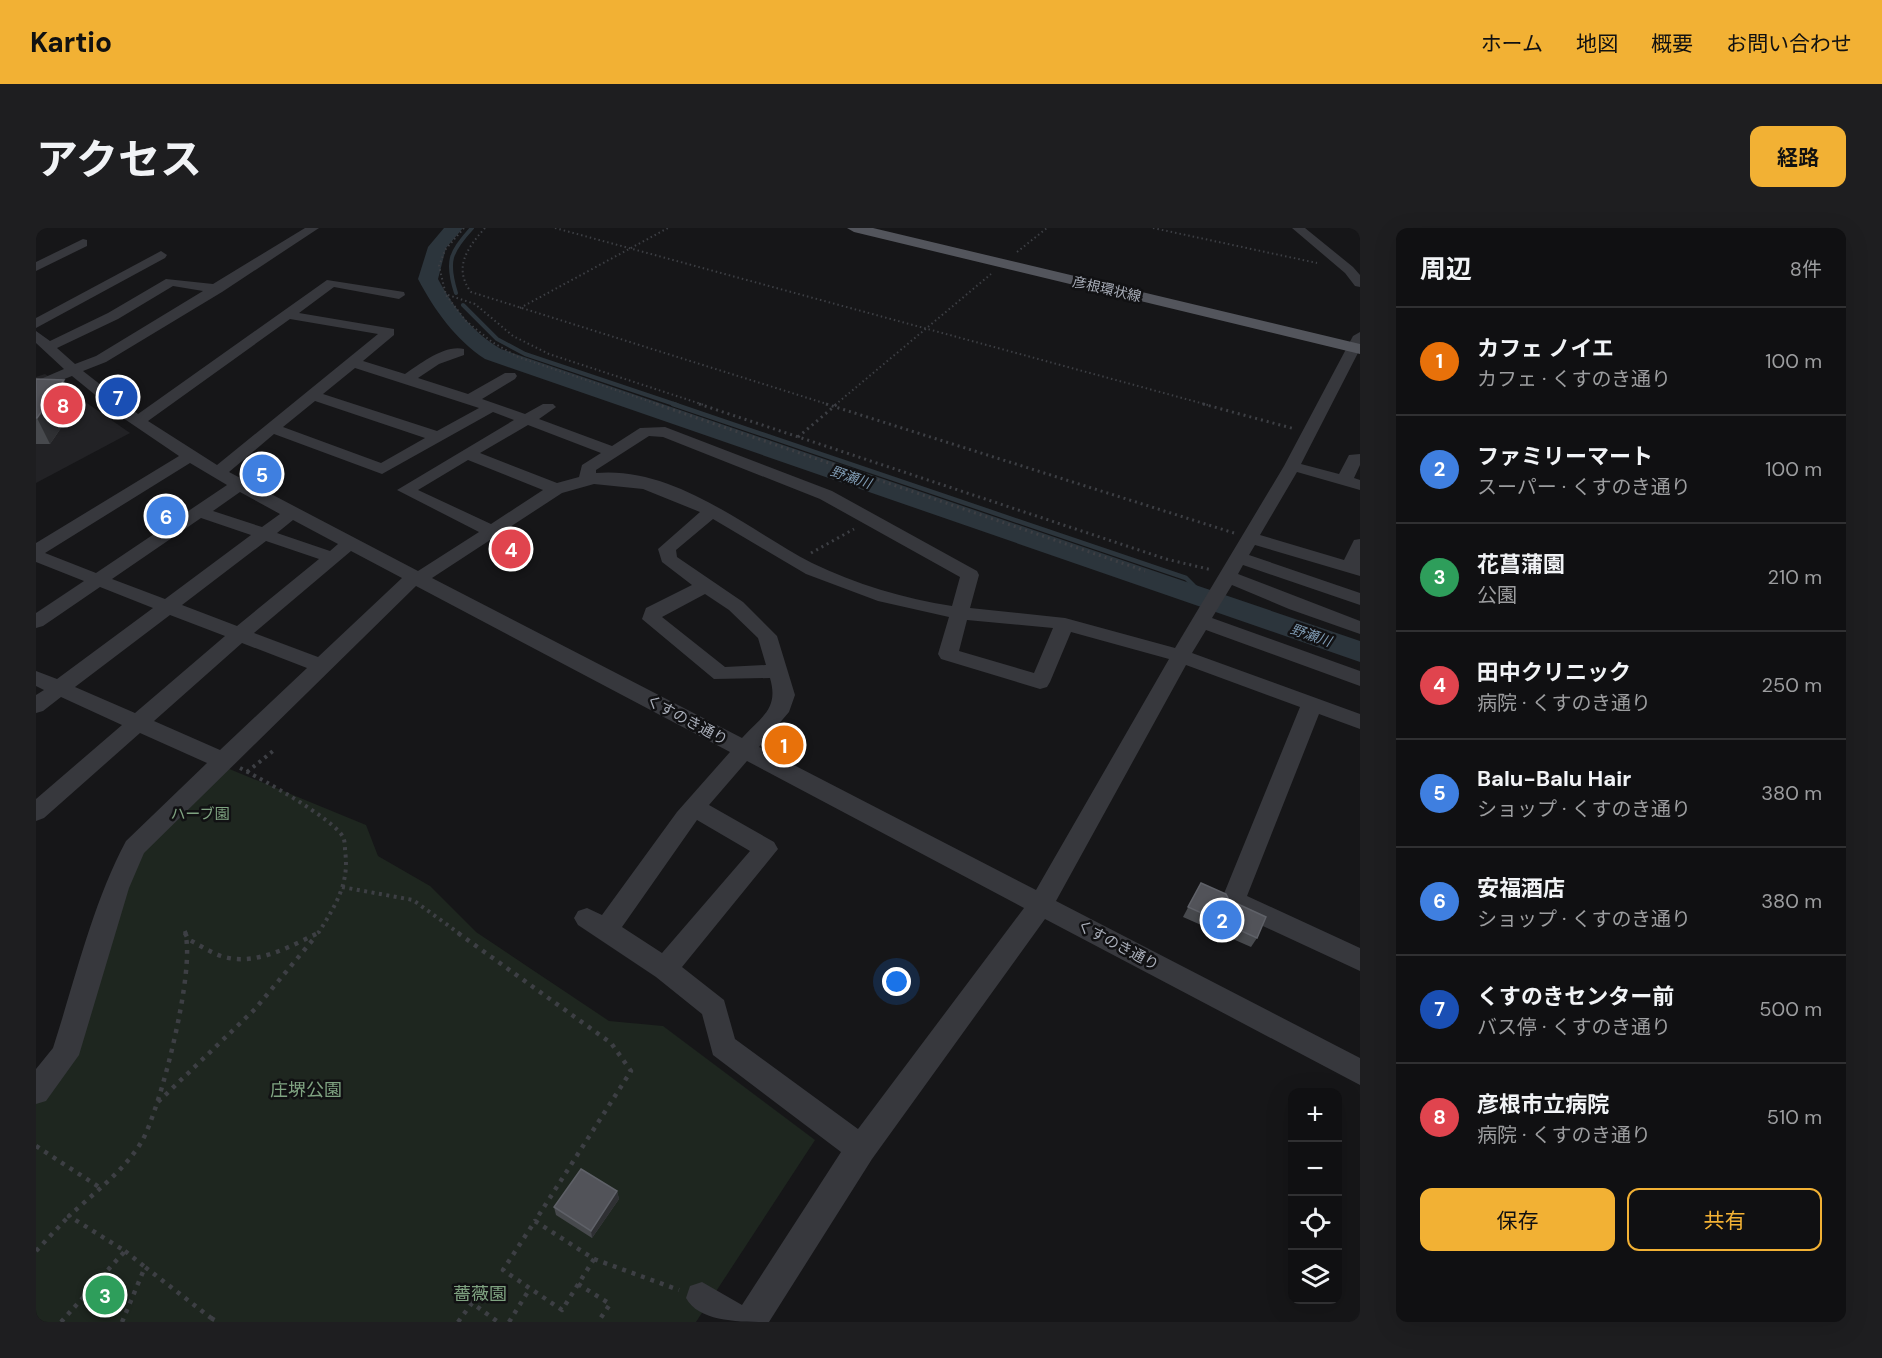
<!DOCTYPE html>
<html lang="ja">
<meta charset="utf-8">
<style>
body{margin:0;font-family:"DM Sans","Noto Sans JP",sans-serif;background:#1e1e20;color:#f1f3f6}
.controls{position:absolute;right:18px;bottom:18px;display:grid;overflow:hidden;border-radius:12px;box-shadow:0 6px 24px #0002}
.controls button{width:54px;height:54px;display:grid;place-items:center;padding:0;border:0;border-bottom:2px solid #303032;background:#101012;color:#f1f3f6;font:30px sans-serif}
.you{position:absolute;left:861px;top:754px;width:21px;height:21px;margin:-15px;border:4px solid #fff;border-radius:50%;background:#1a73e8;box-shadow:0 0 0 9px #1a73e833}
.badge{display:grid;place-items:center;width:39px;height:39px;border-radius:50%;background:#f2b134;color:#fff;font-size:20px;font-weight:700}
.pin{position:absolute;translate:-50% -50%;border:3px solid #fff;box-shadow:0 2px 6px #0006}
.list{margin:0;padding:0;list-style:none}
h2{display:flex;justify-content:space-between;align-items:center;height:78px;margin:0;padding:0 24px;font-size:26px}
h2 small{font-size:20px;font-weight:400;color:#9c9d9f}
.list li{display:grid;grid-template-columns:39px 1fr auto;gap:18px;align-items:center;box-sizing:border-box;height:108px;padding:0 24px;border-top:2px solid #303032}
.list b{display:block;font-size:22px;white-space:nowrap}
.list p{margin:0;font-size:20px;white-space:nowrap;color:#9c9d9f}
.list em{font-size:20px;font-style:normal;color:#9c9d9f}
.actions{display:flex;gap:12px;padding:18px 24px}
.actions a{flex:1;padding:14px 0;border:2px solid #f2b134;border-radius:12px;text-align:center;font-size:21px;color:#f2b134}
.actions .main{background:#f2b134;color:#111}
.icon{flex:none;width:33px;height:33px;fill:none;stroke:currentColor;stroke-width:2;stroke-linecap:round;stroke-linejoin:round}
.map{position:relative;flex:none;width:1324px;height:1094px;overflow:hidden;border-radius:12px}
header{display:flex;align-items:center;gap:36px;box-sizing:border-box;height:84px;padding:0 30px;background:#f2b134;color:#111}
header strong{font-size:28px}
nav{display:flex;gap:33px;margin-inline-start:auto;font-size:21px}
.intro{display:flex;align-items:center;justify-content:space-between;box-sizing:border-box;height:144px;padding:0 36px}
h1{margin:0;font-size:42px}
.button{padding:15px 27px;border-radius:12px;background:#f2b134;color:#111;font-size:21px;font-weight:700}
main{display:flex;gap:36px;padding:0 36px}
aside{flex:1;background:#101012;border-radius:12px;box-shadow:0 6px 24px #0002}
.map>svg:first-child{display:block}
.built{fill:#222225}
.green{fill:#1e261f}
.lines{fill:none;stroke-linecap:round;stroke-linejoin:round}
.stream-far1{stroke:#2c353c;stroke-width:4}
.stream{stroke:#2c353c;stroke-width:4.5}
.river{fill:#2c353c;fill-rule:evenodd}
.path-far3{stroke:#3d3f44;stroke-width:2;stroke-dasharray:1.5 3;stroke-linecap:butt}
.path-far2{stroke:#3d3f44;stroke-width:3;stroke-dasharray:2 4;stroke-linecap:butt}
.path-far1{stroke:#3d3f44;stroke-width:4;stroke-dasharray:3 4.5;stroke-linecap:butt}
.path{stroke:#3d3f44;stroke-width:4.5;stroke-dasharray:4 6;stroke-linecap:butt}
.minor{fill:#37383d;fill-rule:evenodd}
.major{fill:#53555c;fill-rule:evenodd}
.wall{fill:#47494d}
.shaded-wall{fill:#2f3033}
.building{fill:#525359;stroke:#5f6168;stroke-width:1.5}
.labels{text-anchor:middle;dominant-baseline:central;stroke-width:5;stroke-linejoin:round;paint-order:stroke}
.far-street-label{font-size:14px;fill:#a8adb8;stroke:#111113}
.far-water-label{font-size:14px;font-style:italic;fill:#7f9bb3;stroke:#111113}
.street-label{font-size:15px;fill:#a8adb8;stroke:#111113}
.park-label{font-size:15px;fill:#7fa381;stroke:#111113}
.near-park-label{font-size:18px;fill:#7fa381;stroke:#111113}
</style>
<header>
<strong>Kartio</strong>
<nav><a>ホーム</a><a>地図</a><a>概要</a><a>お問い合わせ</a></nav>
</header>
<div class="intro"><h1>アクセス</h1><a class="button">経路</a></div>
<main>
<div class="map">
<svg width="1324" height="1094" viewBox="0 0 1324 1094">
<rect width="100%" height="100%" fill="#161618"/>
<path class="built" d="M9,146L94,205L0,255V149Z"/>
<path class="green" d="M191,540L330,597L342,628L394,658L440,704L573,793L627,798L779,912L660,1094H0V875L106,621Z"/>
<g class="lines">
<g class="stream-far1">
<path d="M420,65C410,33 414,24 436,0"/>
<path d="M427,77L461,111L489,126L641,177"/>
</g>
<path class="stream" d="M637,176L1150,350L1172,372"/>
<path class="river" d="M408,0H427L410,20L402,51C418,80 436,104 465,121L1324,413V434L449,131C419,111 399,83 382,51L392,19Z"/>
<g class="path-far3">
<path d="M428,0L409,22L403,38L410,67L430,93L456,114L482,129L624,177"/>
<path d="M449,0C431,20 417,40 435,64L794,177"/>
<path d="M519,0L1172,177"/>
<path d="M1117,0L1281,35"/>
<path d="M981,24L1011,0"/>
<path d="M412,67L439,76L477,108L513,126L668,177"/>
<path d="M484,80L632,0"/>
<path d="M799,177L955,46"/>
</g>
<g class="path-far2">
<path d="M620,176L1109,343"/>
<path d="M663,176L1130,331L1176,342"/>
<path d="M790,176L1198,305"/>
<path d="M1167,176L1259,201"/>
<path d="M762,209L801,176"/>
<path d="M775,325L818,301"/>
</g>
<g class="path-far1">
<path d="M204,540C224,550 298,591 307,609C309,613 309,619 309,623C314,655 299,678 283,704L279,706"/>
<path d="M211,544L237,523"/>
<path d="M306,659L377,672L424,706"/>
<path d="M150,706L148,701L150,706"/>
</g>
<g class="path">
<path d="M149,705L152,711C163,717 174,724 185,728C218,739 253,719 282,705"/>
<path d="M422,705L575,815L595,843L499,993"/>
<path d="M122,874L219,781L280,708"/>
<path d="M0,918L63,959"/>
<path d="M499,993L558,1031L526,1082L467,1042Z"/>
<path d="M0,1023L33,988"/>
<path d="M89,1023L109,1039"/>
<path d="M558,1031L643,1062"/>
<path d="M542,1056L574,1076L562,1094"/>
<path d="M175,1090L182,1094"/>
<path d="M25,1094L89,1023L33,988C58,965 89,942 106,913C125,879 160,740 149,705"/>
<path d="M86,1094L109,1039L175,1090L171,1094"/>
<path d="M422,1094L436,1075L462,1094"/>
<path d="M473,1094L493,1062"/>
</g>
<g class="minor">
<path d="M269,0H283L186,64L70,134L47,143L102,186L291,52L368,64L369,67L363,71L298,59L263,85L358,101V107L327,133L369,146C384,136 409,116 428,121V127L403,136L382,150L432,166L469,145H479L481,148L479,151L446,171L489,186L507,176H517L520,179L503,191L576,218L604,200L629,199L796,263L941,343L943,347L934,380L1029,390L1139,420L1248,238L1317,108L1324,104V121L1265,236L1303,246L1313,227L1324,226V237L1318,250L1324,252V262L1261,244L1224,307L1308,332L1318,312L1324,311V348L1219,317L1213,327L1324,365V377L1207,337L1202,346L1324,393V406L1253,381L1196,357L1176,390L1324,443V458L1170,402L1156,425L1324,486V501L1283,486L1211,668L1324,720V743L1188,680L1185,673L1264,479L1150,437L1020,673L1324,830V857L1009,691L836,931L733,1094C703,1094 663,1094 650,1070L654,1058L666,1054L706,1077L805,924L677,827L666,786L620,749L542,697L538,690L542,683L551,680L566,687L641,584L694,524L380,358L108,625L93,660L43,827L10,873L0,876V841L17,820C39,752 56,677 90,613L171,535L104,505L8,590L0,593V571L86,497L25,469L7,483L0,485V467L8,462L0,458V443L21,451L117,380L64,359L7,398L0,400V385L48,353L0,334V315L143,228L90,192L36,148L0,162V153L28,141L0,115V103L14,113L72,85L130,51L177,56ZM137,58L167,63L60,128L39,136L21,120L82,91ZM254,91L342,106L181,237L112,193ZM319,140L443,180L401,203L287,166ZM279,173L389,210L345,235L247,199ZM457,184L478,192L361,262L443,304L382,343L193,244L238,206L346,246ZM492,197L565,225L546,237L543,249L521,255L444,225ZM613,208L627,209L784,271L924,349L916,378C869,371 819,356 776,335C711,301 639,238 560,245V242ZM432,232L507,262L455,296L382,262ZM154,235L191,257L60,345L9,325ZM558,256L607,261L664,284L622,321L626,334L656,357L610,380L606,391L678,451L734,450C743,481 726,488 706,510L396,350L526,265ZM204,264L244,286L226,299L177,283ZM165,290L215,307L129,371L76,351ZM677,291L770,346L842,373L913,389L902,426L905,431L1004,461L1011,459L1014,454L1035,404L1133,431L1000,662L723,519L753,484L759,467L741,408L707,374L641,329L640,322ZM257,292L302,316L294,323L241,305ZM230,313L283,331L201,398L146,377ZM315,323L366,350L282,429L218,405ZM669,366L693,382L722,410L730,437L689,439L626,389ZM134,387L189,408L99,485L39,459ZM931,392L1017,400L998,445L923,423ZM206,415L271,440L184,522L118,493ZM711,533L988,680L822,901L699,811L688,772L646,739L742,621L738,614L673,577ZM661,592L714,623L626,725L586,699Z"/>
<path d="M1256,0H1269L1317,39L1324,47V59L1319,58L1309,45Z"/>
<path d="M47,11L51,12V18L0,43V34Z"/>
<path d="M125,23L131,27L129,30L0,100V90Z"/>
</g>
<path class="major" d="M811,0H837L1324,116V126L818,4Z"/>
</g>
<g class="wall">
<path d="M0,151L40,178L14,216H0Z"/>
<path d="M1165,655L1193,672L1221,710L1215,719L1147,689Z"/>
<path d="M581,963L583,971L556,1010L520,987L518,979Z"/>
</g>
<g class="shaded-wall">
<path d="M28,152L40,178L14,216L1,190Z"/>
<path d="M581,963L583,971L556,1010L555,1003Z"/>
</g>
<g class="building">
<path d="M0,151L28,152L1,190H0Z"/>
<path d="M1165,655L1190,666L1193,672L1230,689L1221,710L1152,679Z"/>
<path d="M545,941L581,963L555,1003L518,979Z"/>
</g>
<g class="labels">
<g class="far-street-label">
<text transform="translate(1071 61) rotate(13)">彦根環状線</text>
</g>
<g class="far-water-label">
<text transform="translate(815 249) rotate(19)">野瀬川</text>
<text transform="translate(1275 407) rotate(19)">野瀬川</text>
</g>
<g class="street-label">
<text transform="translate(651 492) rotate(28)">くすのき通り</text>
<text transform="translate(1082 717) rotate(28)">くすのき通り</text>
</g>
<g class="park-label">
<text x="164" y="586">ハーブ園</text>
</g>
<g class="near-park-label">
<text x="270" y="862">庄堺公園</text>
<text x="444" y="1066">薔薇園</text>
</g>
</g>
</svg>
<div class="controls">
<button>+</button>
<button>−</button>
<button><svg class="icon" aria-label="locate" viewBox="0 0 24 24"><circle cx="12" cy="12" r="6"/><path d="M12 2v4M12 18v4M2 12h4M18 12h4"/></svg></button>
<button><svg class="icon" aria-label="layers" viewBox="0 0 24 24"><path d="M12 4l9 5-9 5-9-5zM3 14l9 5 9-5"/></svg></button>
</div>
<div class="you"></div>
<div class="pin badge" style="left:748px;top:517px;background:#e8710a">1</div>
<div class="pin badge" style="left:1186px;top:692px;background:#3f7fe0">2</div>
<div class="pin badge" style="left:69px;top:1067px;background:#2e9e5b">3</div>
<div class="pin badge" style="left:475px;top:321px;background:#e0444e">4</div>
<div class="pin badge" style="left:226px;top:246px;background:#3f7fe0">5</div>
<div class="pin badge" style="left:130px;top:288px;background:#3f7fe0">6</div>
<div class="pin badge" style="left:82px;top:169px;background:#1a4fb4">7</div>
<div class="pin badge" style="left:27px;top:177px;background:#e0444e">8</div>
</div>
<aside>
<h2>周辺<small>8件</small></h2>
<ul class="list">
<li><span class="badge" style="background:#e8710a">1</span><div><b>カフェ ノイエ</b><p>カフェ · くすのき通り</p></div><em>100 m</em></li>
<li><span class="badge" style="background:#3f7fe0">2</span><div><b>ファミリーマート</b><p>スーパー · くすのき通り</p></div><em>100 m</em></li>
<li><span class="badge" style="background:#2e9e5b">3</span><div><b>花菖蒲園</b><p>公園</p></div><em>210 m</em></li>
<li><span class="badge" style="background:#e0444e">4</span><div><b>田中クリニック</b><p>病院 · くすのき通り</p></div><em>250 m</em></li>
<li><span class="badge" style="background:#3f7fe0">5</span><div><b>Balu-Balu Hair</b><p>ショップ · くすのき通り</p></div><em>380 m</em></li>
<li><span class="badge" style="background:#3f7fe0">6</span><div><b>安福酒店</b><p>ショップ · くすのき通り</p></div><em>380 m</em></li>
<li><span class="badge" style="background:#1a4fb4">7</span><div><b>くすのきセンター前</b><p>バス停 · くすのき通り</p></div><em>500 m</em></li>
<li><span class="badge" style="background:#e0444e">8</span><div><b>彦根市立病院</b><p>病院 · くすのき通り</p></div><em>510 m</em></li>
</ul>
<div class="actions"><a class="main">保存</a><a>共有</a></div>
</aside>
</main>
